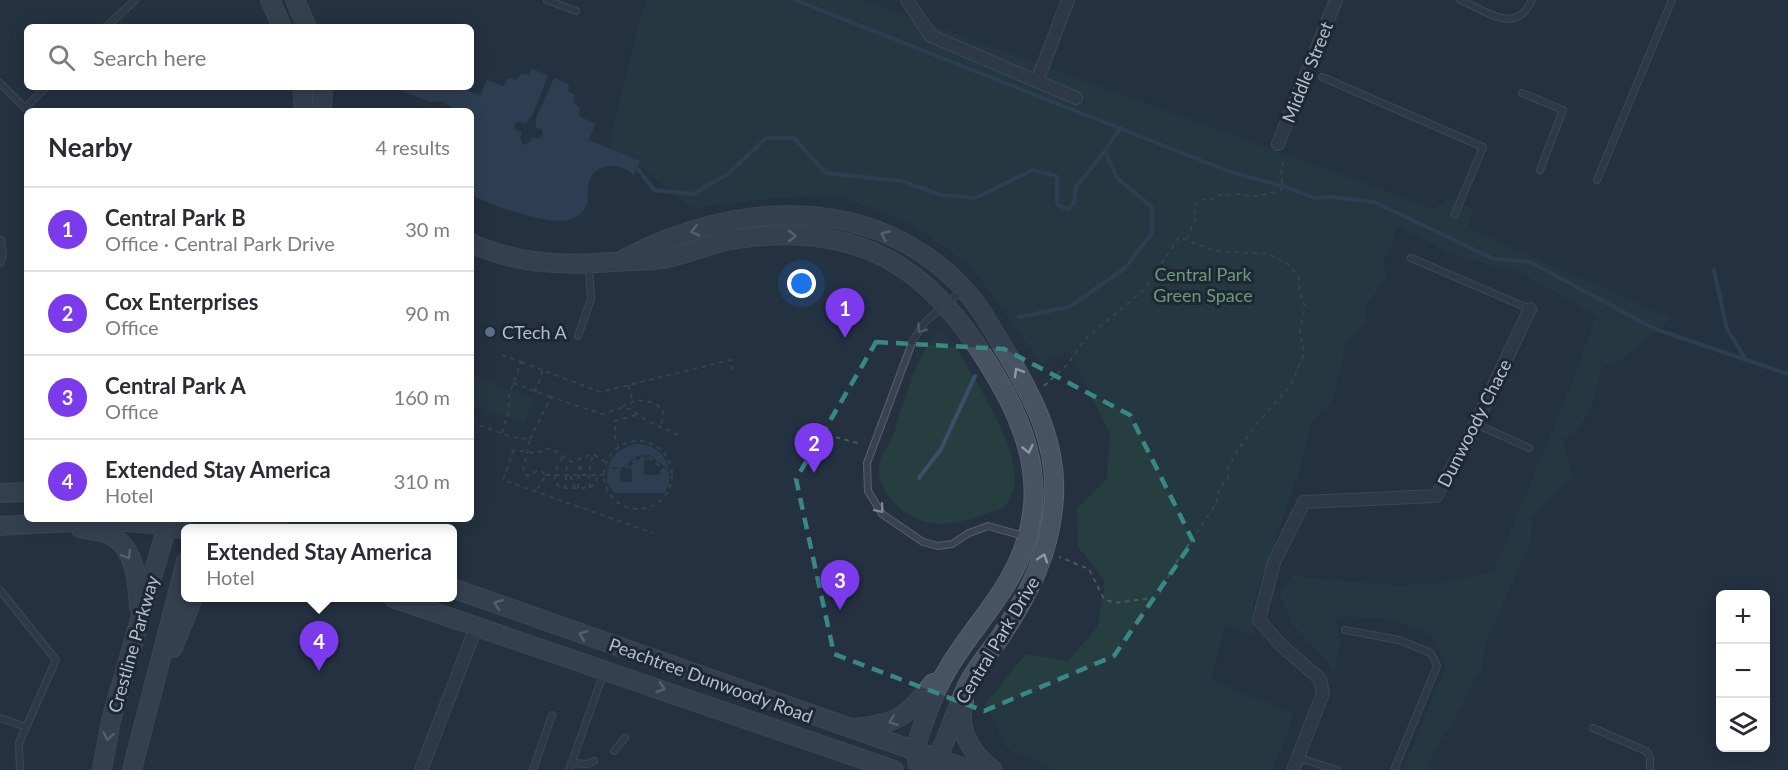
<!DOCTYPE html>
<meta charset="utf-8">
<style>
body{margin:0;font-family:Lato,sans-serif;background:#f2f2f3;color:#2b2b33}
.controls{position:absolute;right:18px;bottom:18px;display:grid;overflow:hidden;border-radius:9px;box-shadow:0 3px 15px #0003}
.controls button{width:54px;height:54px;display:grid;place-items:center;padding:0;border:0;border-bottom:2px solid #e1e1e2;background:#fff;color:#2b2b33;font:30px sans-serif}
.you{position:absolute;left:802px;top:284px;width:21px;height:21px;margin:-15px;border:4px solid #fff;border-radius:50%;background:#1a73e8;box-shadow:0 0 0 9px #1a73e833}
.badge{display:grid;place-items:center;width:39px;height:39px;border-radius:50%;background:#7c3aed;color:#fff;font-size:20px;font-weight:700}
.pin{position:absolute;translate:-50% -50px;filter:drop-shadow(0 2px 3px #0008)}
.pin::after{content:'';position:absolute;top:32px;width:21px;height:18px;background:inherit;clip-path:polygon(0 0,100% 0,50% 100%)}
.popup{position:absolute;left:181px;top:524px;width:276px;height:78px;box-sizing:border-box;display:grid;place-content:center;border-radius:9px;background:#fff;filter:drop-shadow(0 2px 4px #0005);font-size:20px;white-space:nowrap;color:#7c7c81}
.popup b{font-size:22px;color:#2b2b33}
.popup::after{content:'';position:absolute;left:50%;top:100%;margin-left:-12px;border:12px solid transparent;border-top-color:#fff}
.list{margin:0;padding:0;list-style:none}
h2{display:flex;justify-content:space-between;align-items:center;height:78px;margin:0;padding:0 24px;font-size:26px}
h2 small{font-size:20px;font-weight:400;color:#7c7c81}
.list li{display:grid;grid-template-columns:39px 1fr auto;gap:18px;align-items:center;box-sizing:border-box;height:84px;padding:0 24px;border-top:2px solid #e1e1e2}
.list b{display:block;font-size:22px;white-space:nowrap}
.list p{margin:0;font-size:20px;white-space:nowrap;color:#7c7c81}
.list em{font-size:20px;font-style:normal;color:#7c7c81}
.icon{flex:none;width:33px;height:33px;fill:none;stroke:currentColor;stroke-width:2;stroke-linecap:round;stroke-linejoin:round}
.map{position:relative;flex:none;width:1788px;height:770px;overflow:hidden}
.search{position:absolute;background:#fff;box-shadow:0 3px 15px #0003;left:24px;top:24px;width:450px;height:66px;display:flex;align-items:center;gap:15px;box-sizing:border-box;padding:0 21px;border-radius:9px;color:#7c7c81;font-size:22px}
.panel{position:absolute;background:#fff;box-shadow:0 3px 15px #0003;left:24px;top:108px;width:450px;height:414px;border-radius:9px}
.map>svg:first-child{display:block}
.green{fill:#273e41}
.water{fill:#3a4f69}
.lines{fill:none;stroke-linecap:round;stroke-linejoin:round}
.stream{stroke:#3a4f69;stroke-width:4}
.lane-casing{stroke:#57616d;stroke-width:8}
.street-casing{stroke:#57616d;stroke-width:14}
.secondary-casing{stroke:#57616d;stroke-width:20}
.path{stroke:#455b5e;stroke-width:2;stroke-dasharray:4.5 4.5;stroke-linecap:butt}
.lane{stroke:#394350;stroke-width:6}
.street{stroke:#394350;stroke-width:12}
.secondary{stroke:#475263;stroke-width:18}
.oneway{stroke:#8e98a6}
.oneway2{stroke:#7d8793}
.marked{fill:none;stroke:#388885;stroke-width:4.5;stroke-dasharray:12 8;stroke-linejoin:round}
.service-dot{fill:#5c6f8a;stroke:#1e2835;stroke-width:2}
.labels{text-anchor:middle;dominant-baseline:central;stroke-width:6;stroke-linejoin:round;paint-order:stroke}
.street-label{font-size:18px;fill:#b5beca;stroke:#1e2835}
.park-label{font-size:18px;fill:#6c9c76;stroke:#1e2835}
.poi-label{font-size:18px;fill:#b5beca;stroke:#1e2835;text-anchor:start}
</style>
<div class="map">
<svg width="1788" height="770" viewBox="0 0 1788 770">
<rect width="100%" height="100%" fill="#253140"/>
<g class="green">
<path d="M647,0H863L1400,196L1432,210L1449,198L1474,209L1467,228L1672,318L1624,358L1602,367C1594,403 1592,416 1564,440L1572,477L1532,516L1531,541L1487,640L1481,670L1425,770H1403L1445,668L1433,635L1386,618L1336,617L1340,642L1334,677L1329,664L1291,623L1280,594L1292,576L1398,586L1442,583L1494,571L1574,378L1596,316L1522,273L1450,254L1399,226L1382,265L1387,275L1366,306V322L1346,344L1333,399L1310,425L1301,466L1253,604L1255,636L1226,625L1211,680L1293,713L1289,732L1272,770H1055L1006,748L985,704L1026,654L1068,661L1098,626L1105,582L1078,546L1077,509L1107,479L1110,434L1069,351L1041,363L971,266L915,226L839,196L774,198L692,208L639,165L640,161L609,148L639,20Z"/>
<path d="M935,332L948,334C968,371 1022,446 1014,487C1013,494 1007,502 1004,508C984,514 958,525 937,524C911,523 876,495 879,468C880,454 891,443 895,430C905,396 916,362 935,332Z"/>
<path d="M471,375L535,399L525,422H518L474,406L471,410Z"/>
</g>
<g class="water">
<path d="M532,69L547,75V78L532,116L525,124L519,122L514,124L516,130L522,132L520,138L523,145L530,142L532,137L537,139L543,136L542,130L536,127V118L554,78L569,84L568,91L574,95L573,102L580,108L579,116L595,124L589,140L640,161L634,176C620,162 596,161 589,182C586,189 589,198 587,205C584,211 580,215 574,218C553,229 492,205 471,195V111H456L443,101L431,102L391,87H460L480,96L487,80L504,86L508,78L516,80L521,74L529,75Z"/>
<path d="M634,444C652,443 665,452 669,470L649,455L637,456L622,468L614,467L609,463L617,452Z"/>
<path d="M648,458L651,459L644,460V475H660V469L670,472L669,484L664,493H614L607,482L608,467L620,471V482H632V469H628L639,459Z"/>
</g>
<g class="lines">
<g class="stream">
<path d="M795,0L1233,173L1283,186L1315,198L1334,197L1374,202L1494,259L1530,262L1655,329L1788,374"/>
<path d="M638,169L654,190L693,194L728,174L766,138H794L826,173L901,181L942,195L975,198L1033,170L1057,176V204L1067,210L1074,203L1076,187L1105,151"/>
<path d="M1714,270L1727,329L1745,358"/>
<path d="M1019,317L1069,307L1124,269L1152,233V207L1117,178L1105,151L1121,127"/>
<path d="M919,478L941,449L975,376"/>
</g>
<defs>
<g id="lane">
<path d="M547,0L576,11"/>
<path d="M1460,0C1487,11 1516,36 1532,0"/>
<path d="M106,27L135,0"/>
<path d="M1322,77L1483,147L1455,214"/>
<path d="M0,83L25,108L46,87"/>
<path d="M1522,93L1563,110L1540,170"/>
<path d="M1597,180L1672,0"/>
<path d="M1411,258L1530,309"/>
<path d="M0,263L3,256L1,240"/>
<path d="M963,290L926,321L913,340L867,463L868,491L882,514L923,542L938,546L952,544L969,533L988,526L1024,536"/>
<path d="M578,336L591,299L589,265"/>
<path d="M1476,424L1529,448"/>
<path d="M0,590L56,660L19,743L20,770"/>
<path d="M1345,630L1399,640L1431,653L1437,666L1394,770"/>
<path d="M0,718L26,727"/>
<path d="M1593,728L1646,751L1650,757V770"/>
<path d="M614,751L625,738"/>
<path d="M1299,758L1337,770"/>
<path d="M571,763L588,764L594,761"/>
<path d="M533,770L552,715"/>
<path d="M569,770L604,672"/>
</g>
<g id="street">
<path d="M907,0L931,36L1076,98"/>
<path d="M1037,81L1068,0"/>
<path d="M1278,144L1336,0"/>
<path d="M421,770L477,625"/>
<path d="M1293,770L1323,693L1320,679L1281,645L1259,620L1274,562L1304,502L1436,496L1469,438L1530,309"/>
</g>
<g id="secondary">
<path d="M270,0L282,27"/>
<path d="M295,0L307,27"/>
<path d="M303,111V87"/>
<path d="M322,111L323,87"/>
<path d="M471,243C516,264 563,266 612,262C628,260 646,262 663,259C688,254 712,243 737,239C870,219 940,276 1002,387C1042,458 1047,524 1000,594C972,636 946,661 928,711C919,737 913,743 919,770"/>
<path d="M624,259C733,201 873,191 964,289C982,309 995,334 1009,357C1035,401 1057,445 1054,497C1051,552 1029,594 999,639C989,652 978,666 970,680C954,709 949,744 928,770"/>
<path d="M0,493L27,492"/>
<path d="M249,519L279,528"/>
<path d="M0,526C62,523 125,516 186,530"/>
<path d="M80,528C89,530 104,531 112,536C137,551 137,583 139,608"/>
<path d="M452,588L970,770"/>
<path d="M393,598L894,770"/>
<path d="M173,648L193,598"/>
<path d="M964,702C956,730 972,754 993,770"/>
<path d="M855,728C900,722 905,718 933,683"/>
<path d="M102,770L111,720L169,519"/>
<path d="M132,770L186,561"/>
</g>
</defs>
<use href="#lane" class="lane-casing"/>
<use href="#street" class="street-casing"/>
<use href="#secondary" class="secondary-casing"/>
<g class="path">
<path d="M1187,239L1195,220L1194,206L1201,199L1209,201L1220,195L1242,194L1251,197L1280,191L1283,186L1281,178L1283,160"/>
<path d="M502,355L521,362L509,395V411L502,433"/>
<path d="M521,362L600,392L731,360L733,371"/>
<path d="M513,383L551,397"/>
<path d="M628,385L633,401"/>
<path d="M1044,386L1068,364L1085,339L1144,290L1179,237L1215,251L1269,254L1291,266L1299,279L1300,293L1305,306L1300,332L1304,353L1291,385L1255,426L1238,450L1228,469V478L1219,489L1216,504L1176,563L1158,597L1115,603L1104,599L1089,569L1059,557"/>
<path d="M535,392L543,370"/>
<path d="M622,407C635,398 654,398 663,411L661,428"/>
<path d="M471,422L512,437L530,439L523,472L527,476L539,470L546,475L536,492"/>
<path d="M827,435L862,444"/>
<path d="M530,439L551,397L602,414L621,408L630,409L649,422L683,437"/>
<circle cx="638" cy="475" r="34"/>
<path d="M619,448L615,438V421L639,414"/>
<path d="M511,450L536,453L551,448L571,462L593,454L617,470C630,469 634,456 649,457L664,470L672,471"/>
<path d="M514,450L503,480L653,533"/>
<path d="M562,458C556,467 551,479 560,488H590L596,482L597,475"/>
<path d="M579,466L585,475"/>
<path d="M546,475H604"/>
<path d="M570,476L575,487"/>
<path d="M578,488L580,461"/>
<path d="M590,488L589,471L593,454"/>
<path d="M565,489L567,462"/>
</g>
<use href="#lane" class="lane"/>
<use href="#street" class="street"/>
<use href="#secondary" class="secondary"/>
</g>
<defs><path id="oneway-chevron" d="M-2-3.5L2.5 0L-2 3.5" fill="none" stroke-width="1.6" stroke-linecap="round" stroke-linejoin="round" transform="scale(1.5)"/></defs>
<g class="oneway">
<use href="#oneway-chevron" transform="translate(695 231) rotate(166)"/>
<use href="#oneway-chevron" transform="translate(885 235) rotate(-155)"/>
<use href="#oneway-chevron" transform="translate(792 236) rotate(1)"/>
<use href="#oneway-chevron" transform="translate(1018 372) rotate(-120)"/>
<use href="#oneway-chevron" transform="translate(1028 449) rotate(77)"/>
<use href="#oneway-chevron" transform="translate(127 555) rotate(59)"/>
<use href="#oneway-chevron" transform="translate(1043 558) rotate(-72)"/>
<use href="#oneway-chevron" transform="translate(498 604) rotate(-160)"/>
<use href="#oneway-chevron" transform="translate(583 635) rotate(-160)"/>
<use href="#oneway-chevron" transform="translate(661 688) rotate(19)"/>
<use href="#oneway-chevron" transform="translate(893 721) rotate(158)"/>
<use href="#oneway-chevron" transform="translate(108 736) rotate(101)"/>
</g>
<g class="oneway2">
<use href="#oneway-chevron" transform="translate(921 329) rotate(126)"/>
<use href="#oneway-chevron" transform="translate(880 509) rotate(49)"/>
</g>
<path d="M0 0H1788V770H0ZM876,342L1004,349L1130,415L1193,541L1114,656L984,711L834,654L796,479Z" fill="#253140" fill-opacity=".55" fill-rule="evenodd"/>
<path class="marked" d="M876,342L1004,349L1130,415L1193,541L1114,656L984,711L834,654L796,479Z"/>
<circle class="service-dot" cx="490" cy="332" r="6"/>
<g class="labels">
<g class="street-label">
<text transform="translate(1307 72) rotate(-68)">Middle Street</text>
<text transform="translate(1474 423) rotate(-63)">Dunwoody Chace</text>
<text transform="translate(997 640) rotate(-59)">Central Park Drive</text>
<text transform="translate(133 644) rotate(-74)">Crestline Parkway</text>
<text transform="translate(711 680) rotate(20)">Peachtree Dunwoody Road</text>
</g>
<g class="park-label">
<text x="1203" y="274">Central Park<tspan x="1203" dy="21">Green Space</tspan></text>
</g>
<g class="poi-label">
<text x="502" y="332">CTech A</text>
</g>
</g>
</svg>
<div class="controls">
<button>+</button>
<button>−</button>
<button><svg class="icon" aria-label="layers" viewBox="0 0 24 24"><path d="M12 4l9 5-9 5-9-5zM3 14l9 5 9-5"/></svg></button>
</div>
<div class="you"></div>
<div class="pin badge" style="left:845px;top:338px">1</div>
<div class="pin badge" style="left:814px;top:473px">2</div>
<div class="pin badge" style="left:840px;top:610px">3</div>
<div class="pin badge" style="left:319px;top:671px">4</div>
<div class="popup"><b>Extended Stay America</b>Hotel</div>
<div class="search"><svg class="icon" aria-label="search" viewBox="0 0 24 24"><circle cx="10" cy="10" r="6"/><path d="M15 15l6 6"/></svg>Search here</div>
<section class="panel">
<h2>Nearby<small>4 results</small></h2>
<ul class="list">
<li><span class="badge">1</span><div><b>Central Park B</b><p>Office · Central Park Drive</p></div><em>30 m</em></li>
<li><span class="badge">2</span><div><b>Cox Enterprises</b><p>Office</p></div><em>90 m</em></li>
<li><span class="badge">3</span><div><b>Central Park A</b><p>Office</p></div><em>160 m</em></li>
<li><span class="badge">4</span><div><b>Extended Stay America</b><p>Hotel</p></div><em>310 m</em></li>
</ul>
</section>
</div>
